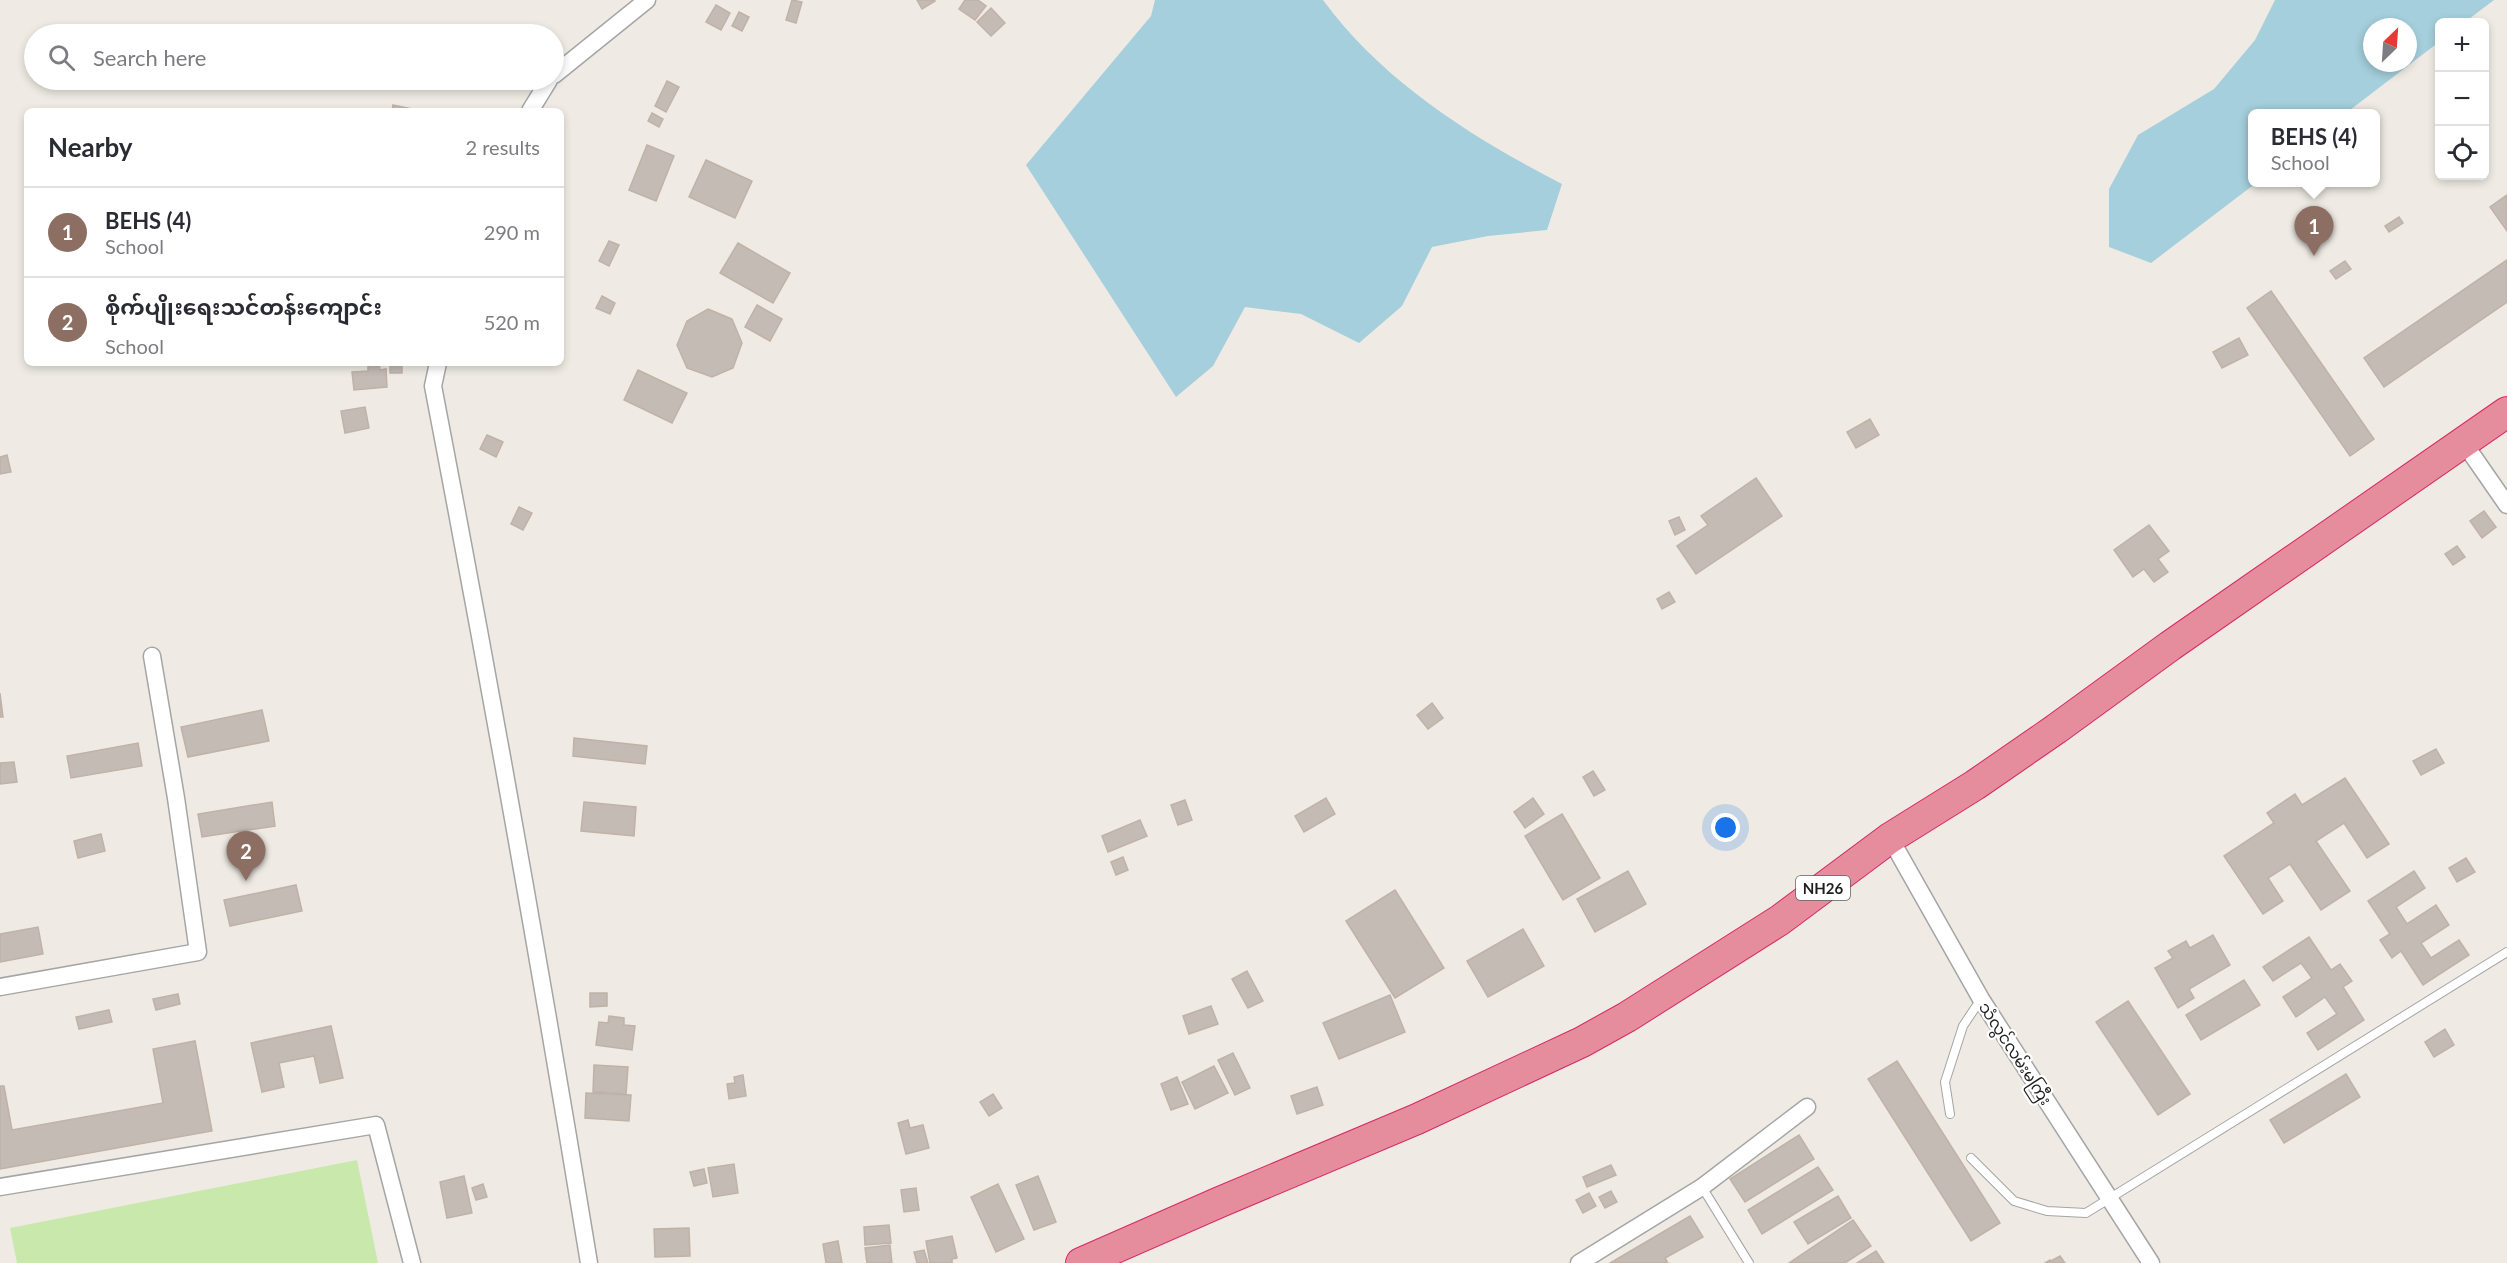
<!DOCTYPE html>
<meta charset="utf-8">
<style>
body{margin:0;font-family:Lato,"Noto Sans Myanmar",sans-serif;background:#f2f2f3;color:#2b2b33}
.controls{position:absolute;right:18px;top:18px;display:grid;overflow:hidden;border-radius:9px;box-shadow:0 3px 9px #0003}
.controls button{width:54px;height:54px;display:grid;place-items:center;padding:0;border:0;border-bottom:2px solid #e1e1e2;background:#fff;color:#2b2b33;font:30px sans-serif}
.compass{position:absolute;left:2363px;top:18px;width:54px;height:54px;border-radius:50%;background:#fff;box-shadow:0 3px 9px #0003;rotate:25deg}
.you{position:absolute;left:1726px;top:828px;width:21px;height:21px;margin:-15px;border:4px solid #fff;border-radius:50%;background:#1a73e8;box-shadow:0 0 0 9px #1a73e833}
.badge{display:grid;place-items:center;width:39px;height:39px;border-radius:50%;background:#d93025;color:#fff;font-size:20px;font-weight:700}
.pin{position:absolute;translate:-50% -50px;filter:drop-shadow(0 2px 3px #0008)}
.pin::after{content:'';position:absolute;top:32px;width:21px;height:18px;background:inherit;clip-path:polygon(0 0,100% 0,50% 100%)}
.popup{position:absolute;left:2248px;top:109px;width:132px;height:78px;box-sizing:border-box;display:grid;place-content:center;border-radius:9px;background:#fff;filter:drop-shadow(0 2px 4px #0005);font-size:20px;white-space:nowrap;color:#7c7c81}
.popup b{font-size:22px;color:#2b2b33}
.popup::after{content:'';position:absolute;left:50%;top:100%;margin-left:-12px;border:12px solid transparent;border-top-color:#fff}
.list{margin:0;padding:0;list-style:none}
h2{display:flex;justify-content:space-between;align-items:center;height:78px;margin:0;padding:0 24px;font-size:26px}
h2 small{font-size:20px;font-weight:400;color:#7c7c81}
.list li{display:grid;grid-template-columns:39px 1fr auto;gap:18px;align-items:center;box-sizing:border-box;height:90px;padding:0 24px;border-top:2px solid #e1e1e2}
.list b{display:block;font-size:22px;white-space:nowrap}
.list p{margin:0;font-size:20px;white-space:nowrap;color:#7c7c81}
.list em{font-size:20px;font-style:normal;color:#7c7c81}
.icon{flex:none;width:33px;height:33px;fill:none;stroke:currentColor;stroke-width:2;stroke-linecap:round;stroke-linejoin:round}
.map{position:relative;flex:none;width:2507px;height:1263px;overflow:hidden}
.search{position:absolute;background:#fff;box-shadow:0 3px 9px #0003;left:24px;top:24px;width:540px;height:66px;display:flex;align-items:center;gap:15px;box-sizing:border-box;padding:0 21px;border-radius:33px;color:#7c7c81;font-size:22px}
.panel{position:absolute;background:#fff;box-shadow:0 3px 9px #0003;left:24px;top:108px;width:540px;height:258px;border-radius:9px}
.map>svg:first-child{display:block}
.grass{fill:#c9e8ab}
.water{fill:#a5cfdc;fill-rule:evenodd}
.building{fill:#c3bbb4;stroke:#c0b2a7;stroke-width:1.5}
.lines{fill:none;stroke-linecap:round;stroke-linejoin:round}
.lane-casing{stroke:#a5a5a5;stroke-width:10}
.street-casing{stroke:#a5a5a5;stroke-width:19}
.highway-casing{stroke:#d62864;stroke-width:32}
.lane{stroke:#fff;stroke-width:8}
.street{stroke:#fff;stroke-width:16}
.highway{stroke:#e58d9d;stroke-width:30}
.labels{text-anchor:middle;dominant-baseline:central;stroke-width:4.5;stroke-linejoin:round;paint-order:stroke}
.shield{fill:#fff;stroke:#626262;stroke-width:1.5}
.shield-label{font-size:15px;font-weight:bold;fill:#1e1e1e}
.street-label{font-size:16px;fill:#1e1e1e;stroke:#fff}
</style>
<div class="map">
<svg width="2507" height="1263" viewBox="0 0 2507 1263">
<rect width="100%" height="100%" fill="#efebe4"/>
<path class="grass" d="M357,1160L378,1263H17L10,1228Z"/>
<g class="water">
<path d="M1155,0H1323C1383,82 1473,138 1562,184L1547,230L1488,236L1432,247L1402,306L1359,343L1301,314L1245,307L1213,366L1176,397L1026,165L1151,16Z"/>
<path d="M2275,0H2494L2465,22H2440L2439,42L2346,113H2252V182L2256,183L2151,263L2109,247V189L2138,135L2214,89L2255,40ZM2372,27H2408V63H2372Z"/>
</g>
<g class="building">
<path d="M792,0L802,2L796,23L786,20Z"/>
<path d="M917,0H934L935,1L922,9Z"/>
<path d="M965,0H978L986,6L975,20L959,9Z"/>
<path d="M716,5L730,13L721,30L706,22Z"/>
<path d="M991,8L1005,23L991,36L977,22Z"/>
<path d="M739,12L749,17L742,31L732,26Z"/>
<path d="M667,81L679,87L666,112L655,106Z"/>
<path d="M393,105L422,111H392Z"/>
<path d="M652,113L663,119L659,127L648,121Z"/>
<path d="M647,145L674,156L656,201L629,190Z"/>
<path d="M706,160L752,181L735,218L689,197Z"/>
<path d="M2507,195V231L2490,207Z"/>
<path d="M2399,217L2403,223L2389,232L2385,226Z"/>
<path d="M609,241L619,245L609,266L599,261Z"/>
<path d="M738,243L790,273L773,303L720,273Z"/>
<path d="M2507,260V302L2384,387L2364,358Z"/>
<path d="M2345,261L2351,269L2336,279L2330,271Z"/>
<path d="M2271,291L2374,439L2350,456L2247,308Z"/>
<path d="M602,296L615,303L610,314L596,308Z"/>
<path d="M757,305L782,319L770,341L745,327Z"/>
<path d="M708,309L732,319L742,343L733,368L712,377L687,368L677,345L687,321Z"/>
<path d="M2239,338L2248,355L2222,368L2213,352Z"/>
<path d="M368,363H379L380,370L386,369L387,387L354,390L352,372L368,371Z"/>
<rect x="390" y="363" width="12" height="10"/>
<path d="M638,370L687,393L672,423L624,400Z"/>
<path d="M365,407L369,428L345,433L341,411Z"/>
<path d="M1870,419L1879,435L1856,448L1847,432Z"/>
<path d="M487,435L503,442L496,457L480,449Z"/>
<path d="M7,455L11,472L0,474V457Z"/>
<path d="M1756,478L1782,516L1696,574L1677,546L1708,525L1701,516Z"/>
<path d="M519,507L532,513L523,530L511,524Z"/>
<path d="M2484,511L2496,527L2482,538L2470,521Z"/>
<path d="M1679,517L1685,530L1675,535L1669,521Z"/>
<path d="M2149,525L2169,551L2158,559L2168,572L2154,582L2144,569L2133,577L2114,550Z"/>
<path d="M2457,546L2465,557L2453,565L2445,554Z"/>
<path d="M1669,592L1675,602L1662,609L1657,599Z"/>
<path d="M0,693L3,717H0Z"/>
<path d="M1432,703L1443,718L1428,729L1417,715Z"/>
<path d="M262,710L269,741L188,757L181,727Z"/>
<path d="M574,738L647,746L645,764L573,756Z"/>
<path d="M138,743L142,766L71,778L67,756Z"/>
<path d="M2436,749L2444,763L2421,775L2413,761Z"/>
<path d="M14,762L17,782L0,784V763Z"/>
<path d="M1593,771L1605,790L1594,796L1583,777Z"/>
<path d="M2345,778L2389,844L2367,858L2344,823L2316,841L2350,891L2321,910L2290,864L2268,878L2283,901L2263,914L2224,856L2274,823L2267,813L2295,794L2302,805Z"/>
<path d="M1326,798L1335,814L1304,832L1295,816Z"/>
<path d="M1533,798L1544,814L1525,828L1514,812Z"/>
<path d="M1185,800L1192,820L1178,825L1171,805Z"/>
<path d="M272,802L275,826L202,837L198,814Z"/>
<path d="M584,802L636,807L634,836L581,831Z"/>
<path d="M1562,814L1600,878L1563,900L1525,836Z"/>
<path d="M1140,820L1147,836L1108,852L1102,836Z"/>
<path d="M101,834L105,851L78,858L74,841Z"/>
<path d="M1123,857L1128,870L1116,875L1111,862Z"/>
<path d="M2466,858L2475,872L2457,882L2449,868Z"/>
<path d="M1628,871L1646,904L1595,932L1577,899Z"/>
<path d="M2414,871L2425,888L2396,907L2407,924L2436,905L2449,925L2421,943L2431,958L2459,940L2469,955L2423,985L2401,951L2392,958L2380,940L2390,934L2368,901Z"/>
<path d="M296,885L302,911L230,926L224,900Z"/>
<path d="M1395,890L1444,968L1395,998L1346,921Z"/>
<path d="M38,927L43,954L0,962V934Z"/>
<path d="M1523,929L1544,966L1488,997L1467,961Z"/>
<path d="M2213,935L2230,965L2189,989L2194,998L2178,1008L2155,968L2173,958L2168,951L2186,941L2190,948Z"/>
<path d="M2309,937L2331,970L2340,964L2352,981L2343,987L2364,1020L2318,1050L2307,1033L2337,1014L2325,997L2296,1017L2283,997L2312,978L2301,963L2273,981L2263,967Z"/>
<path d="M1247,971L1263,1001L1248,1008L1232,979Z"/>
<path d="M2244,980L2260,1005L2201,1040L2186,1015Z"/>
<path d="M590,993H607V1006L590,1007Z"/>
<path d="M178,994L180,1004L156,1010L153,999Z"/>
<path d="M1390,995L1405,1032L1339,1059L1323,1023Z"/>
<path d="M2128,1001L2190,1094L2158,1115L2096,1022Z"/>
<path d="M1211,1006L1218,1024L1189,1034L1183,1016Z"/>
<path d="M109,1010L112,1022L79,1029L76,1017Z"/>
<path d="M609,1016L624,1018V1025L635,1026L632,1050L596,1045L599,1022L608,1023Z"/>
<path d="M331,1026L343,1078L320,1083L314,1056L279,1063L284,1087L262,1092L251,1043Z"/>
<path d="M2445,1029L2454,1045L2434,1057L2425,1042Z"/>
<path d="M195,1041L212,1131L0,1169V1086H4L12,1130L163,1103L153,1049Z"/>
<path d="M1233,1053L1250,1088L1235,1095L1218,1060Z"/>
<path d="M1897,1061L2000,1223L1971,1241L1868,1079Z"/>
<path d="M594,1065L628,1067L626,1094L593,1092Z"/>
<path d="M1214,1066L1228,1093L1195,1109L1182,1082Z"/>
<path d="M2346,1074L2360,1097L2284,1143L2270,1120Z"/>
<path d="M743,1075L746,1096L729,1099L727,1084L735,1083L734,1077Z"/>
<path d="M1177,1077L1188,1104L1171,1110L1161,1084Z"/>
<path d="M1317,1087L1323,1105L1297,1114L1291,1096Z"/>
<path d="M586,1093L631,1095L629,1121L585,1118Z"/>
<path d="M993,1094L1002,1108L989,1116L980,1102Z"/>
<path d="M908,1120L910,1128L923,1125L929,1148L906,1154L898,1123Z"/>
<path d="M1799,1135L1814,1159L1745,1202L1730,1179Z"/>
<path d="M734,1164L738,1193L713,1197L708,1168Z"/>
<path d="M1611,1165L1616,1175L1587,1187L1583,1177Z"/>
<path d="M1818,1167L1833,1190L1762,1234L1748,1210Z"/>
<path d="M704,1169L707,1183L694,1186L690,1172Z"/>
<path d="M464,1176L472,1213L447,1218L440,1182Z"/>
<path d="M1038,1176L1056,1222L1034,1230L1016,1185Z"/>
<path d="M483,1184L487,1197L476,1200L472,1188Z"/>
<path d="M998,1184L1024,1239L996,1252L971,1197Z"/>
<path d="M916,1188L919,1210L904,1212L901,1190Z"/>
<path d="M1611,1191L1617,1202L1605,1208L1599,1197Z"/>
<path d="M1589,1193L1596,1206L1583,1213L1576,1200Z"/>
<path d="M1838,1196L1851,1218L1808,1244L1794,1222Z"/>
<path d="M1690,1216L1703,1237L1665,1258L1668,1263H1610Z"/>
<path d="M1853,1220L1871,1246L1845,1263H1789Z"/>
<path d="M889,1225L891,1243L865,1245L864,1227Z"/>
<path d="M689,1228L690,1256L655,1257L654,1229Z"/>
<path d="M952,1236L957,1258L952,1259V1263H930L926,1241Z"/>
<path d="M838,1241L842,1263H826L823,1244Z"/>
<path d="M890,1245L892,1263H867L865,1248Z"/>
<path d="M924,1250L928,1263H917L914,1252Z"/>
<path d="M1876,1251L1884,1263H1857Z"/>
<path d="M2060,1256L2065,1263H2045L2050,1260L2051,1261Z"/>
</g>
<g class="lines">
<defs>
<g id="lane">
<path d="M1950,1114L1945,1082L1963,1026L1981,999"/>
<path d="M1971,1158L2014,1201L2047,1211L2086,1213L2507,952"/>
<path d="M1702,1187L1749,1263"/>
</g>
<g id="street">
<path d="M554,75L647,0"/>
<path d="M530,111L549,80"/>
<path d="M438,363L433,386C489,678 541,970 589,1263"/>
<path d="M2464,443L2507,505"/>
<path d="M1890,838L1981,999L2151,1263"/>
<path d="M0,987L198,952L176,798L152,656"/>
<path d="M0,1187L376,1125L412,1263"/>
<path d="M1579,1263L1702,1187L1807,1107"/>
</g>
<path id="highway" d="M1081,1263L1220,1202L1417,1119L1582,1042L1627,1017L1780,920L1890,838L1975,785L2056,729L2170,646L2507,412"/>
</defs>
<use href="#lane" class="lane-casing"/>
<use href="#street" class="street-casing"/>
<use href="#highway" class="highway-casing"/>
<use href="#lane" class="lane"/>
<use href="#street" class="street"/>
<use href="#highway" class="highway"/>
</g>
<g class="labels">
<rect class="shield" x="1796" y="876" width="54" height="24" rx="4.5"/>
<g class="shield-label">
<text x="1823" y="888">NH26</text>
</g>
<g class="street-label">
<text transform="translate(2016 1053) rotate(57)">သံလွင်လမ်းမကြီး</text>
</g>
</g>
</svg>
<div class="controls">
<button>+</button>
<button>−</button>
<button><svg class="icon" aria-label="locate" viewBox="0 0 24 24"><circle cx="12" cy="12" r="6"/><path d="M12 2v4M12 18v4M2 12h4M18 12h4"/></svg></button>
</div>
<svg class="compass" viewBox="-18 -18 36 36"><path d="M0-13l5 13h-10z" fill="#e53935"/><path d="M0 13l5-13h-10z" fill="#7c7c81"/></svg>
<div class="you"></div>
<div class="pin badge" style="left:2314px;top:256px;background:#8d6e63">1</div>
<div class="popup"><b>BEHS (4)</b>School</div>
<div class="pin badge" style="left:246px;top:881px;background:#8d6e63">2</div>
<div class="search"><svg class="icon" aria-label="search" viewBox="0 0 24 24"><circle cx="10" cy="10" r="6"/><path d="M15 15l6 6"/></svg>Search here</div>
<section class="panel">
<h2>Nearby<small>2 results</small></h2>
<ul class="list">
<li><span class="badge" style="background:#8d6e63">1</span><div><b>BEHS (4)</b><p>School</p></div><em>290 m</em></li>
<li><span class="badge" style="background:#8d6e63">2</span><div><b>စိုက်ပျိုးရေးသင်တန်းကျောင်း</b><p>School</p></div><em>520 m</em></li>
</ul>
</section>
</div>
